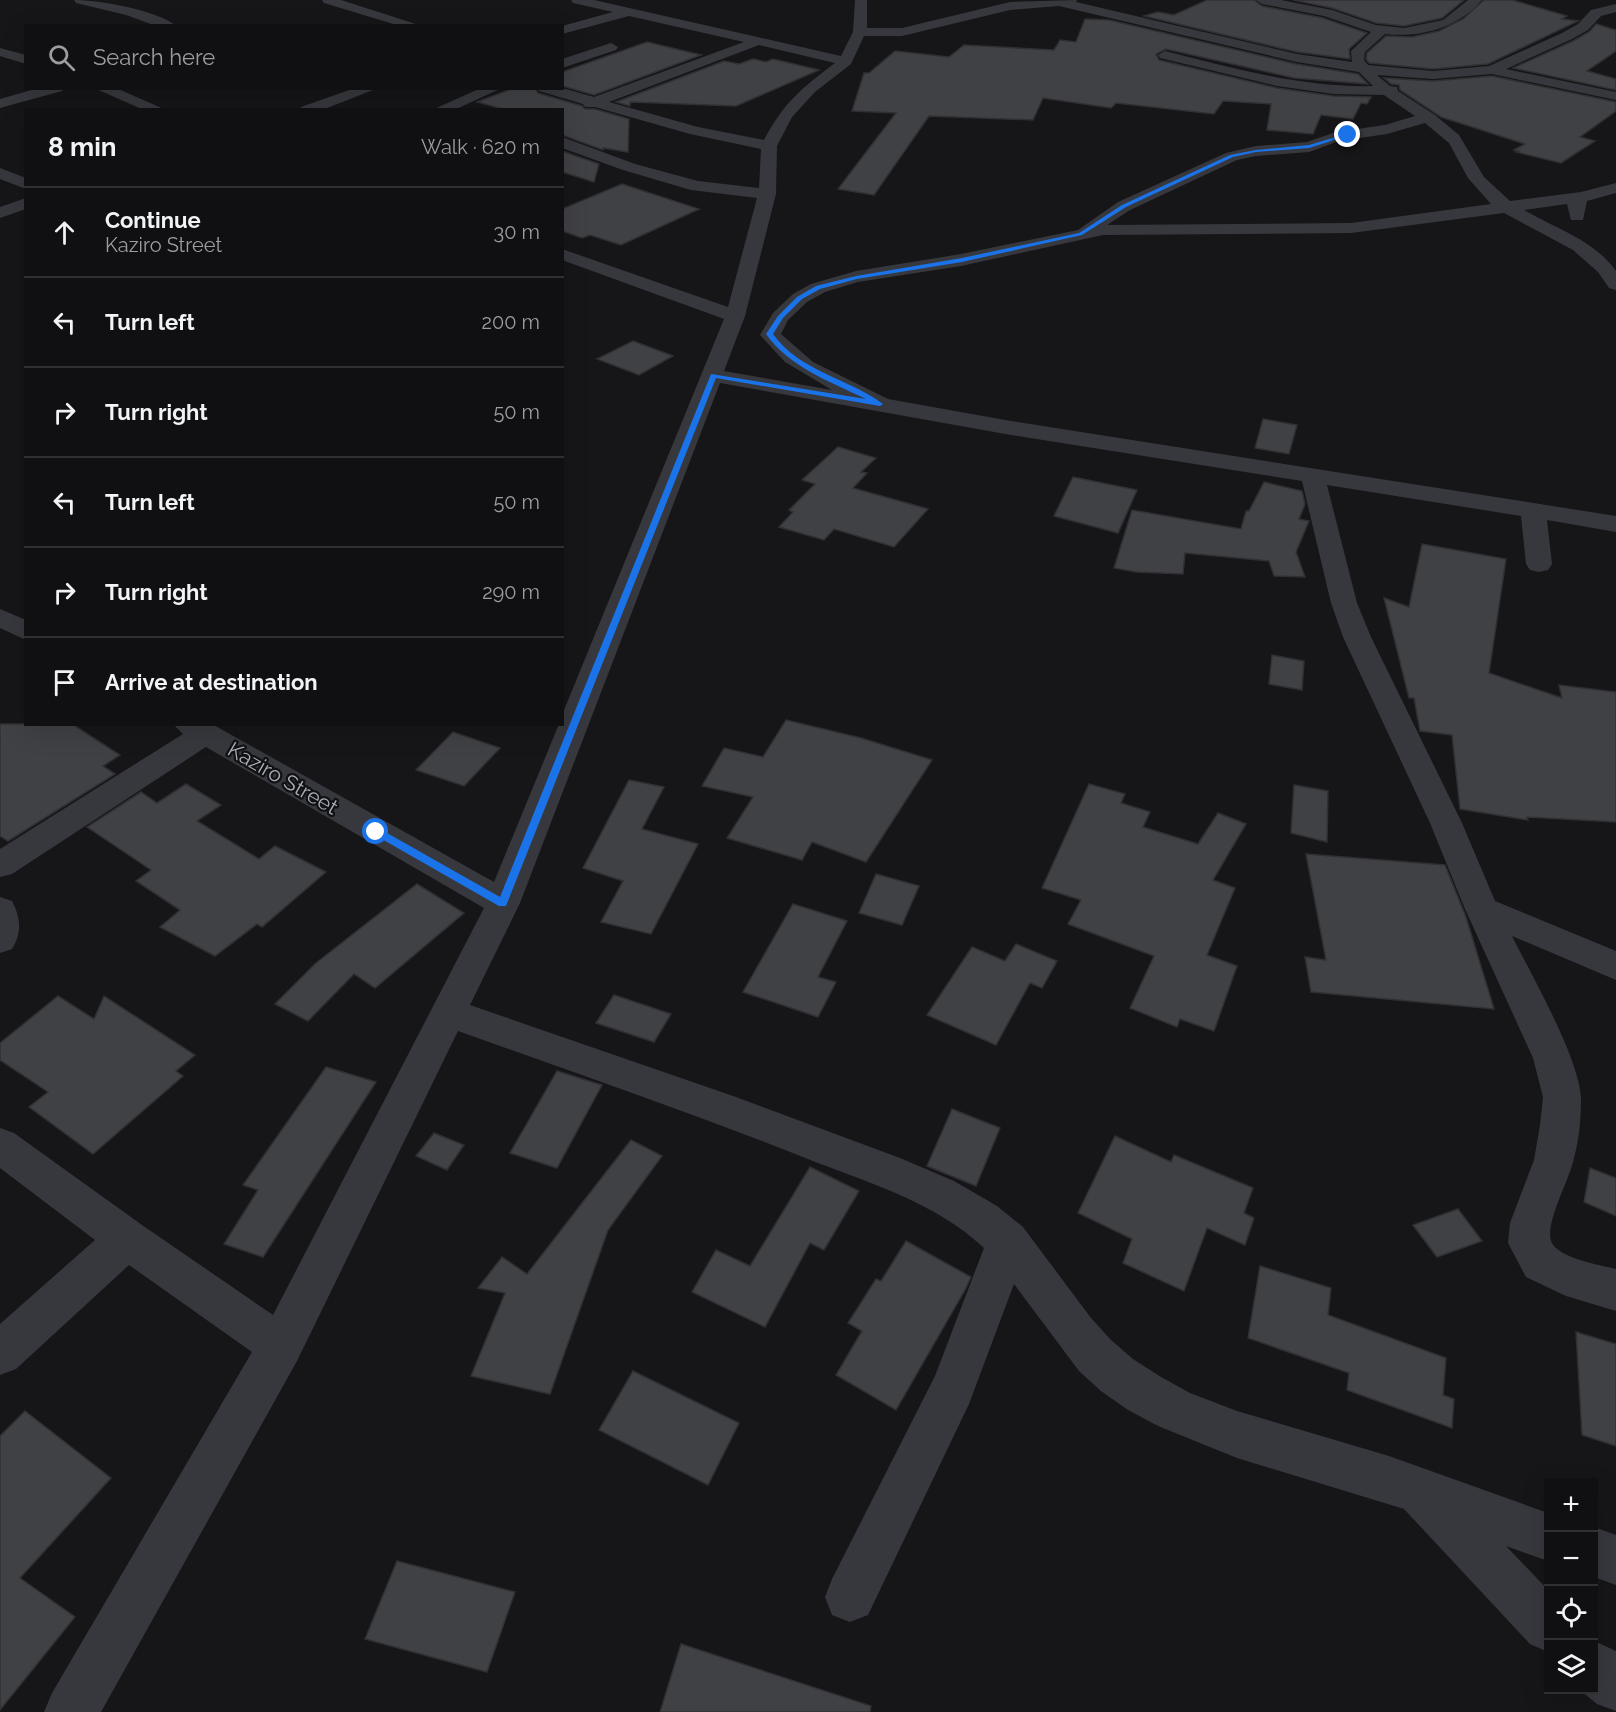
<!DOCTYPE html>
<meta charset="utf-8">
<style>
body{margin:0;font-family:Raleway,sans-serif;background:#19191b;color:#f1f3f6}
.controls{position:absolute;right:18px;bottom:18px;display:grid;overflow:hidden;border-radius:0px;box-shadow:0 6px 24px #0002}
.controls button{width:54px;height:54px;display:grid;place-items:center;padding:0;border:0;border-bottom:2px solid #303032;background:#101012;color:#f1f3f6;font:30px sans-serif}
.stop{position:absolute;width:18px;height:18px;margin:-14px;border:4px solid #1a73e8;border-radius:50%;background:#fff}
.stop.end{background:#1a73e8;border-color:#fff;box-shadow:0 2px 6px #0008}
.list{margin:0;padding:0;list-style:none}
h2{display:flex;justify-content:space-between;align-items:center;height:78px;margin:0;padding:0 24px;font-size:26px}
h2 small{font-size:20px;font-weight:400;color:#9c9d9f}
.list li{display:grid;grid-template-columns:39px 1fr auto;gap:18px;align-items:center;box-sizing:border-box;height:90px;padding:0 24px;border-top:2px solid #303032}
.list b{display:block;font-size:22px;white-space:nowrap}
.list p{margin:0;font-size:20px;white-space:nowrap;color:#9c9d9f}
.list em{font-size:20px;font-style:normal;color:#9c9d9f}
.icon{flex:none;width:33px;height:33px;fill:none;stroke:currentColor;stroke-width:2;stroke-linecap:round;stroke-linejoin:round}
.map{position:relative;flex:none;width:1616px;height:1712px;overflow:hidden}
.search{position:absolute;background:#101012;box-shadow:0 6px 24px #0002;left:24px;top:24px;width:540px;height:66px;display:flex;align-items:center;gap:15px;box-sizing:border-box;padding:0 21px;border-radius:0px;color:#9c9d9f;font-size:22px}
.panel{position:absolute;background:#101012;box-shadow:0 6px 24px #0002;left:24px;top:108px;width:540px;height:618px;border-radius:0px}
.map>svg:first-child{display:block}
.building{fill:#404145;stroke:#303034;stroke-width:1.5}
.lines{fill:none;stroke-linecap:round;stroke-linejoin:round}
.minor{fill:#37383d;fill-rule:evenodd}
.route{fill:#1a73e8}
.labels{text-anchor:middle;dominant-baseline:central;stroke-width:4.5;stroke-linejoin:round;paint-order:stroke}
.street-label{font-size:21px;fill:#a7aeb9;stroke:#111113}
</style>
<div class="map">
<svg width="1616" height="1712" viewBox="0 0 1616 1712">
<rect width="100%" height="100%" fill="#161618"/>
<g class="building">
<path d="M1207,0H1254L1262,6L1323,18L1367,33L1349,49L1350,59L1297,52L1144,16L1158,12L1174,15Z"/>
<path d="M1293,0H1464L1442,18L1404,26L1376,23L1332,8Z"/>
<path d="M1484,0H1512L1567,16L1562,19L1578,21L1488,64L1433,69L1369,63L1366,59L1367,53L1386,36L1412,37L1439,31L1463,19Z"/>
<path d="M1085,19L1109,20L1296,64L1358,74L1368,84L1294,78L1166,49L1156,54L1159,60L1277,88L1334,96L1371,97L1367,104L1361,103L1353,119L1321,115L1313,134L1267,130L1271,104L1223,101L1214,114L1116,103L1111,108L1043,98L1033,120L929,116L874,195L838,189L896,113L852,111L864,73H869L895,51L949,57L964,45L1054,50L1060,40L1076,42Z"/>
<path d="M1596,24L1616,30V51L1587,71L1616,79V90L1513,68L1573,41L1589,32Z"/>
<path d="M647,42L701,55L594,95L562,86V72Z"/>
<path d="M753,59L766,62L773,59L819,70L736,106L630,102V106L616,102L724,61L739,64Z"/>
<path d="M1492,76L1616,102V111L1580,137L1595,141L1561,163L1516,152L1519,151L1514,150L1525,144L1441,117L1400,90L1399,85L1391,84L1384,78L1433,81Z"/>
<path d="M514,88H535L538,93L582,106L585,109H595L629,119L628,152L603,148V150L562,135V110H506L477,102Z"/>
<path d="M562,151L599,164L594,182L562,172Z"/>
<path d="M622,184L699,209L621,245L590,235L582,238L562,231V209Z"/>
<path d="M633,341L673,356L639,375L597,359Z"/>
<path d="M1263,419L1297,425L1289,454L1255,448Z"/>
<path d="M838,447L876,458L861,472L867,473L853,488L928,509L894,547L834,529L824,540L779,527L793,512L789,510L815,484L802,480Z"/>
<path d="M1073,477L1137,490L1118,533L1054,516Z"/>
<path d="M1264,482L1302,491L1305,504L1299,519L1309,521L1296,552L1305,577L1274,576L1269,561L1185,553L1183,574L1136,572L1114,568L1132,510L1241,529L1246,511H1249Z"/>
<path d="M1422,544L1506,559L1489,673L1562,698L1559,685L1616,692V822L1527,817L1528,820L1460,809L1452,735L1420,731L1414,698H1409L1384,598L1409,607Z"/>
<path d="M1272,655L1304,661L1302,690L1269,684Z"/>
<path d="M786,720L861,738L932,760L866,862L812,842L802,860L727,838L753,797L702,786L724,748L763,757Z"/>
<path d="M0,724H72L120,755L103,766L115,774L8,841L0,836Z"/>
<path d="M453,732L500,748L464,786L416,770Z"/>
<path d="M629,780L664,787L642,829L698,844L651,934L601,922L623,881L583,868Z"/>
<path d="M186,784L221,805L197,821L259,859L275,846L326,872L262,927L257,924L215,956L160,927L180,910L136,881L151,870L87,827L141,792L157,803Z"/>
<path d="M1089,784L1125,794L1121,803L1150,812L1143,827L1198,844L1218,813L1246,824L1213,880L1235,888L1207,955L1237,966L1214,1031L1180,1019L1177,1027L1130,1008L1154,956L1068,924L1081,900L1042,888Z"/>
<path d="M1294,785L1328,791L1327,842L1291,833Z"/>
<path d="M1306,854L1445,865L1466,917L1494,1009L1311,992L1305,957L1326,960Z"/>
<path d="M876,874L919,886L902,925L859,913Z"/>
<path d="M417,884L464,913L375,988L354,974L308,1021L275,1004L316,963Z"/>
<path d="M793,904L847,921L818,977L836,982L818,1017L743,992Z"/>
<path d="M1016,944L1057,961L1042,988L1030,983L996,1045L927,1015L972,947L1005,961Z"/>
<path d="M614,995L671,1014L654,1042L596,1023Z"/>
<path d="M58,996L94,1019L104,996L195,1055L176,1071L183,1076L93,1154L29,1107L48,1092L0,1060V1043Z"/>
<path d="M326,1067L376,1082L263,1257L224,1244L258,1190L243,1185Z"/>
<path d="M557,1071L602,1085L557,1168L510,1153Z"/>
<path d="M952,1109L1000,1128L976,1186L927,1166Z"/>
<path d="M434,1133L464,1145L447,1170L416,1156Z"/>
<path d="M1115,1136L1171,1162L1174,1155L1253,1188L1244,1213L1254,1218L1245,1245L1207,1228L1184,1291L1123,1263L1132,1239L1078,1213Z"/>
<path d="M631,1140L662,1156L608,1230L550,1394L471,1376L505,1293L478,1288L502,1257L527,1274Z"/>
<path d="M810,1167L859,1191L824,1250L810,1243L765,1327L692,1292L716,1250L750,1266Z"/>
<path d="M1590,1168L1616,1178V1216L1584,1202Z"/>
<path d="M1458,1209L1482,1241L1437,1257L1413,1225Z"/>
<path d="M906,1241L971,1277L965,1290L896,1410L836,1375L862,1331L848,1323L876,1279L881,1281Z"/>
<path d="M1260,1266L1331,1288L1328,1315L1446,1358L1443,1395L1454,1399L1452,1428L1347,1390L1349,1373L1248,1338Z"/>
<path d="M1576,1332L1616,1344V1446L1582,1435Z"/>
<path d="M633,1371L739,1423L708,1485L599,1430Z"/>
<path d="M25,1411L111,1478L20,1578L75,1617L0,1710V1436Z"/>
<path d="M397,1561L515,1592L487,1672L365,1639Z"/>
<path d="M681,1644L871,1706L870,1712H660Z"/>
</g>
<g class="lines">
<g class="minor">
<path d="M74,0C98,0 158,10 176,26H156L126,15L76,3Z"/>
<path d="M322,0H341L422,26H400L324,3Z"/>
<path d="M571,0H594L841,56L853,32L855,0H867V28H902L1010,2L1077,0L1076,2L1297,54L1352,62L1351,51L1371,32L1324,16L1262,4L1256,0H1281L1332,10L1376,25L1404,28L1443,20L1468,0H1482C1458,28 1421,38 1385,34L1365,52L1364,60L1368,65L1433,71L1489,66L1562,33L1578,24L1591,10L1616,4V12L1601,16L1588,30L1572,39L1506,69L1616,92V100L1492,74L1433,79L1377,75L1390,86L1397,87L1398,91L1435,115L1459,135L1484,177L1510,201L1581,192L1616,183V193L1587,201L1583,220H1571L1567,204L1524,210C1556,229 1593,239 1616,271V290L1609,288L1598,272L1573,250L1504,213L1351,233L1103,235L961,266L858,282L825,292L807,302L788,320L781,334L813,362L888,399L1011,421L1616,516V532L1547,520L1552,564L1548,570L1539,572L1530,570L1526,564L1521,516L1327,485L1357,603L1371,637L1462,823L1495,901L1616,951V980L1512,936C1531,974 1581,1061 1581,1100C1581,1119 1579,1140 1574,1158C1570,1179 1545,1222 1551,1241C1557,1258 1600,1265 1616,1269V1311L1566,1296L1526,1277L1508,1243L1510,1223L1534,1160L1540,1125L1543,1097L1533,1058L1465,909L1430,823L1343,637L1331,603L1302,481L1011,435L720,383L520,903L470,1005L736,1097L900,1158L954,1181L997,1206L1023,1227L1091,1318L1111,1340L1133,1359L1161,1377L1190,1393L1237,1411L1389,1456L1548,1513V1561L1506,1546L1548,1590V1652L1530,1644L1404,1509L1237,1458L1158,1426L1128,1410L1101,1391L1079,1371L1014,1284L969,1404L868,1615L850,1622L832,1615L825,1597L832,1579L935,1376L984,1248C934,1201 866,1182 803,1157C689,1112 573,1072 458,1031L297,1361L101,1712H44L52,1693L252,1352L129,1265L16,1369L0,1375V1324L95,1240L0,1168V1128L14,1133L142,1225L273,1315L484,908L206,747L12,874L0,877V849L183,734L173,724H212L494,882L559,724H562V715L724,319L562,260V249L728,307L757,198L691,190L623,170L562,148V137L635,164L698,181L759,188L761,149L690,134L595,107H585L583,104L539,91L537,88H562L594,97L744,42L629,16L562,34V26L613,12L573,3ZM1059,6L1297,62L1359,72L1373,86C1302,88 1233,68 1165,51L1158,55L1160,58L1277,86L1334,94L1384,95L1415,116L1385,125L1336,132L1307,142L1256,146L1226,153L1118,202L1078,230L961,254L856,271L811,284L793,294L773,313L760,335L785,362L832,390L724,371L745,316L776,194L777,146L792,117L815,92L851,64L864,36H902L1010,10ZM759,45L835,63C802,88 784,102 764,140L698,127L609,102ZM1425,123L1449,143L1468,178L1491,204L1351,223L1107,225L1130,210L1237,160L1256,156L1309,152L1339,141L1387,134Z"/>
<path d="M611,43L618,47L616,50L562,68V59Z"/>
<path d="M0,48L26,55V64L0,56Z"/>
<path d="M39,88H64L62,91L0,108V99Z"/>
<path d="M94,88H116L166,110H144Z"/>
<path d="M355,88H378L322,110H299L301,107Z"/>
<path d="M481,88H502L454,110H432Z"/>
<path d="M0,168L26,178V189L0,179Z"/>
<path d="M26,198V209L0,218V207Z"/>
<path d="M0,609L26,620V640L0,628Z"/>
<path d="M0,897L12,901C21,918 22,933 12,949L0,953Z"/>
<path d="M1594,1527L1616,1535V1585L1594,1577Z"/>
<path d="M1594,1641L1616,1651V1711L1597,1704L1580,1690H1594Z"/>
</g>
</g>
<path class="route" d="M1346,134L1350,135L1309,148L1256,152L1233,157L1126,207L1082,235L962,262L857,279L820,289L802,299L783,318L773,334C799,371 848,378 883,404L880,406L716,378L506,906H499L373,834V829H380L500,897L711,374L866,399C831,382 789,367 766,334L778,316L797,297L816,286L856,276L962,258L1079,233L1122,205L1230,155L1256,150L1309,145Z"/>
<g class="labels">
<g class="street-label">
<text transform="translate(283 778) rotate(30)">Kaziro Street</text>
</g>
</g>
</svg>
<div class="controls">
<button>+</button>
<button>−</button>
<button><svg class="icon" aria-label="locate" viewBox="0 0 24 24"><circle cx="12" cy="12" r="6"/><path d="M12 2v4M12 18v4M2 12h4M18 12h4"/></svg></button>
<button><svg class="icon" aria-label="layers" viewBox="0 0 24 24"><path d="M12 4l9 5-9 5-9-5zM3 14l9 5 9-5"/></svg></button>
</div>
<div class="stop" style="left:376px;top:832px"></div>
<div class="stop end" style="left:1348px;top:135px"></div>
<div class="search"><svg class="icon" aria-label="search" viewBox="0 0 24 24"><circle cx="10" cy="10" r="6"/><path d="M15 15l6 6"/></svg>Search here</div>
<section class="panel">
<h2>8 min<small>Walk · 620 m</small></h2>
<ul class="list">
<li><svg class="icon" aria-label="ahead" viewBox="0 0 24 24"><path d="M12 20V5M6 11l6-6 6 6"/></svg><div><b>Continue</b><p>Kaziro Street</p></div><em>30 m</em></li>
<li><svg class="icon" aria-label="left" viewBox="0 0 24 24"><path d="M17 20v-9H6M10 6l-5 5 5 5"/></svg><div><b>Turn left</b></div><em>200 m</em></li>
<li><svg class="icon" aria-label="right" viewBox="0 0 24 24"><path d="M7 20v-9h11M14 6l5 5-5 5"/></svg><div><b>Turn right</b></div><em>50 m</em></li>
<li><svg class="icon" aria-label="left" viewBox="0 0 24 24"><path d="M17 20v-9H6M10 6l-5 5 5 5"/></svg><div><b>Turn left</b></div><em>50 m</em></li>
<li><svg class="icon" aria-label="right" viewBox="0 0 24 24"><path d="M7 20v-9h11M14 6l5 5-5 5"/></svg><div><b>Turn right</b></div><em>290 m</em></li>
<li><svg class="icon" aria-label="arrive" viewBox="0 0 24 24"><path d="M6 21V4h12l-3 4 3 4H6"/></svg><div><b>Arrive at destination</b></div></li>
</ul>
</section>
</div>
